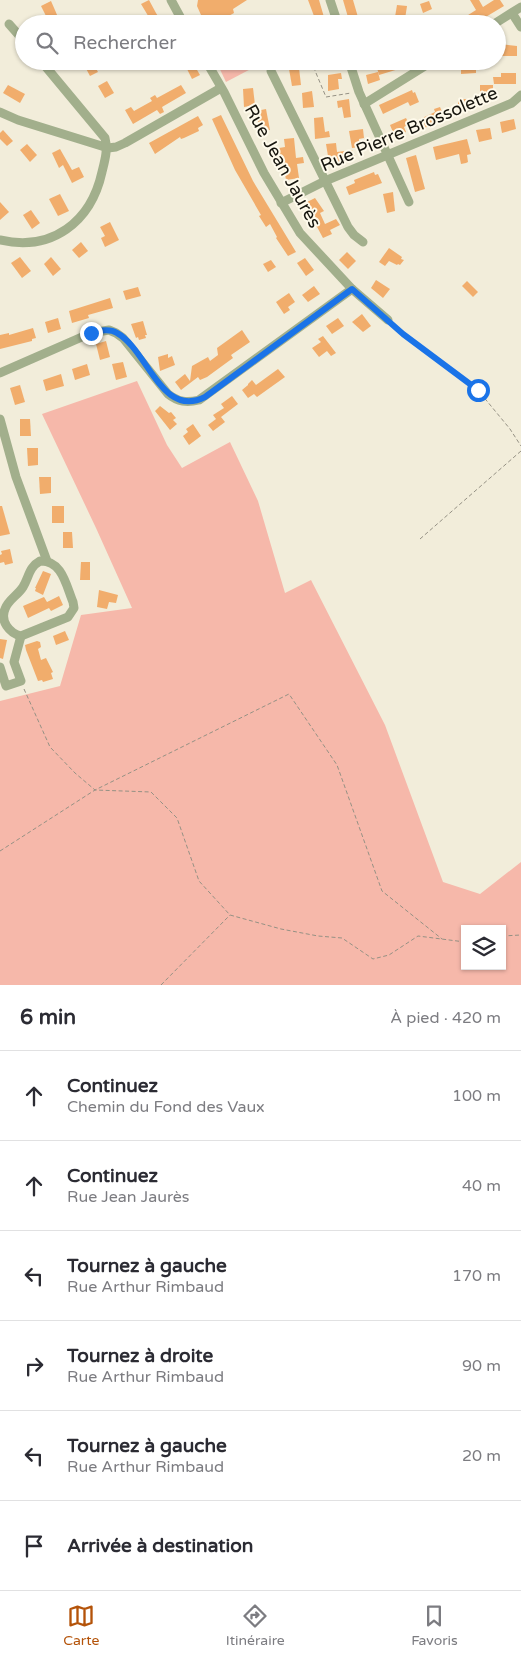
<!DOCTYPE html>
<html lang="fr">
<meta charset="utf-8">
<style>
body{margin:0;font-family:"Varela Round",sans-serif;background:#f7f7f7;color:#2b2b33}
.controls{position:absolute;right:15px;bottom:15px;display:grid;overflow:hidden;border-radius:0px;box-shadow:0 1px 4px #0004}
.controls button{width:45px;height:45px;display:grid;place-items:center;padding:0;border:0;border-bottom:1px solid #e1e1e2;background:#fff;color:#2b2b33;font:25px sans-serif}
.stop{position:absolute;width:15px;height:15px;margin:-11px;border:4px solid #1a73e8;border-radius:50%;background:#fff}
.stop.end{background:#1a73e8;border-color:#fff;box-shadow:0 1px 5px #0008}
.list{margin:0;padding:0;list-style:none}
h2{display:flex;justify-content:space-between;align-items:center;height:65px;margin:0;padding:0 20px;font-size:21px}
h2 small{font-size:16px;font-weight:400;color:#7c7c81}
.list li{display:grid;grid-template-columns:32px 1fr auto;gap:15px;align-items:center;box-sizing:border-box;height:90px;padding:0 20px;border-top:1px solid #e1e1e2}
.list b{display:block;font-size:19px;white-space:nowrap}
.list p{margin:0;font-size:16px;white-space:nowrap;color:#7c7c81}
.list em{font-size:16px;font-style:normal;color:#7c7c81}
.icon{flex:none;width:28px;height:28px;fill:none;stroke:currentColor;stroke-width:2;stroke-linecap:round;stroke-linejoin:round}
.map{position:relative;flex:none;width:521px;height:985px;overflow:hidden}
.search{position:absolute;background:#fff;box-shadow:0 1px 4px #0004;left:15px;right:15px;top:15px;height:55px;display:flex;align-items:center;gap:12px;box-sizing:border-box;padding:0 18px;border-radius:28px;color:#7c7c81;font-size:19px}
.sheet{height:605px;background:#fff}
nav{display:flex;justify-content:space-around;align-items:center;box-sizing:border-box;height:70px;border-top:1px solid #e1e1e2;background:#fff;font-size:14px;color:#7c7c81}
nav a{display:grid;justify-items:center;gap:2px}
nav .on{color:#b45309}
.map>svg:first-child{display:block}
.green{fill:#f6b8aa;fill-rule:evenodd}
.building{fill:#f1ad6c}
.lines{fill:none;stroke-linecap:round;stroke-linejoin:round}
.path{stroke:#959184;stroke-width:1;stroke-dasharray:4 2.5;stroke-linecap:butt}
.street{stroke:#a2af8c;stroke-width:9}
.route{stroke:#1a73e8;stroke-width:6}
.labels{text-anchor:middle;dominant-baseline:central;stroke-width:4;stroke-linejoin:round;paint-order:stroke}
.street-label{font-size:18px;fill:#16150e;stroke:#fefaeb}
</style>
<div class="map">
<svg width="521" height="985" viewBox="0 0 521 985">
<rect width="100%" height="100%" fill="#f2edda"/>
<g class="green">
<path d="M216,61H261L262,63L226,82Z"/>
<path d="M137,381L167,445L182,468L230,442L258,501L285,593L311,580L385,725L443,882L480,894L521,862V985H0V701L60,686L81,615L132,608L96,528L42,414ZM465,929H502V966H465Z"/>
</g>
<g class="building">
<path d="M149,0L156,13L163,24H153L141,4Z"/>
<path d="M198,0H247L233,9L234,13L225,18L224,20L221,18L219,22L215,21L214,24H205L197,6Z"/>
<path d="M308,0H319L326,24H317Z"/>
<path d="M343,0H353L360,24H350Z"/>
<path d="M470,0H479L483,7L494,0H500L504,6L474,24H454L476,10Z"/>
<path d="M51,1L61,24H50L41,6Z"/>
<path d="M429,1L432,9L423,13L420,4Z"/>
<path d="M397,5L407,6L405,19L395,17Z"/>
<path d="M501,44L517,46V56H501Z"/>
<path d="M86,61H92L98,72L90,76L83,63Z"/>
<path d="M375,61H400L402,68L379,75Z"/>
<path d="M461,61H476V73L461,74Z"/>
<path d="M193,63L200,75L192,79L186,67Z"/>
<path d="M299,68L301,85L292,86L289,69Z"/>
<path d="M378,72L380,80L368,84L366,75Z"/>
<path d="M341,73L342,79H338L339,89L328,91V75Z"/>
<path d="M501,73H516V84H494L493,77H501Z"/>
<path d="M107,81L114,93L105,98L98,86Z"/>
<path d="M8,85L25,94L20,103L3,93Z"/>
<path d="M181,85L186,93L162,107L164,112L160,114L157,110L133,124L125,110L131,107L134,111L152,101L150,98L155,95L157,98Z"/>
<rect x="480" y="85" width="13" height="13"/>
<path d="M253,88L255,105L244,107L243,89Z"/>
<path d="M412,90L413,93L415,92L419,102L410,106L408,102L383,114L379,105Z"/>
<path d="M312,91L314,107L303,108L302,93Z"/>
<path d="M349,99L351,117L344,118L342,107L338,108L337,101Z"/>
<rect x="458" y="99" width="14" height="9"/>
<path d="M440,107L445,119L422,129L418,120L435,112L434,109Z"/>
<path d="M266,109L270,130L260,131L256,111Z"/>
<path d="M221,115L253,181L296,252L288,256L276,238L277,237L270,224L266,227L259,216L261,215L235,170L212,119Z"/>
<path d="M198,116L203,125L198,128L199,131L184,138L181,139L180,137L155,154L149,143Z"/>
<path d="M323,117L325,132L329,131L330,137L315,139L314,118Z"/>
<path d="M406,118L409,124L404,127L406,132L395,137L390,125Z"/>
<path d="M514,119L516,129L502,133L500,122Z"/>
<path d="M490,128L492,139L479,142L476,130Z"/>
<path d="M363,129L364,138L359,139V147L352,148L349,131Z"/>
<path d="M3,130L13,141L7,146L0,139V133Z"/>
<path d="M294,138L296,158L303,157L304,163L297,164L299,178L286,180L282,156L280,157L279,148L285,147L284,139Z"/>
<path d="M467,139L471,154L467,155L468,162L466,163L461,164L459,154L436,160L433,147Z"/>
<path d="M336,143L337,152L352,150L355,157L341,159L342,164L335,165V161L329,162L326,144Z"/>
<path d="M27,144L37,155L30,162L20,150Z"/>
<path d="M60,149L72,170L79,167L84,177L72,183L63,165L59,168L52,153Z"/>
<path d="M416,155L425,189L415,192L406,158Z"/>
<path d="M374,172L375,175L378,174L382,183L349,195L346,187L355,183L354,180Z"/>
<path d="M393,192L395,211L387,213L383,194Z"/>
<path d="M60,194L69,211L58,216L49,199Z"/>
<path d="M315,198L324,211L320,213L325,224L336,219L340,225L330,230L332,234L323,238L316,225L319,224L313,212L310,214L305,203Z"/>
<path d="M0,202L9,212L0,220Z"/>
<path d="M31,210L40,223L32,229L23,215Z"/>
<path d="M110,222L119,240L105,247L101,238L105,236L100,227Z"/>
<path d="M81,242L88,251L79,258L72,250Z"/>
<path d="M389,248L402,257L401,259L404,260L400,265L398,264L397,265L389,261L385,266L379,262Z"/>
<path d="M347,252L356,261L348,269L339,260Z"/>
<path d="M20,257L31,271L22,278L11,263Z"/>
<path d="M51,257L61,269L53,276L44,264Z"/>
<path d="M305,258L314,270L306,276L297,263Z"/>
<path d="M271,260L276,267L268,272L263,264Z"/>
<path d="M376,280L390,289L383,298L371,288Z"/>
<path d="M467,281L478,292L473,297L462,286Z"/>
<path d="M314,286L320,294L308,302L302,295Z"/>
<path d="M138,287L141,296L126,300L123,291Z"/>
<path d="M289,293L295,302L288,307L290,310L284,314L276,302Z"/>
<path d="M110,298L113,308L88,315L89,318L72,323L69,311Z"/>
<path d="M362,314L371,326L363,332L352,322Z"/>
<path d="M58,318L61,329L48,333L45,322Z"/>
<path d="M338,318L344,326L332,334L326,326Z"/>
<path d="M143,321L147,335H145L146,338L139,340L138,337L136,338L131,324Z"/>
<path d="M33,328L36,338L32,339V341L0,349V335L9,333V335Z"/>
<path d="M242,330L250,342L231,355L233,358L207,377L200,380L198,377L181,390L175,382L185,374L190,381L192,366L208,357L210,361L218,355L217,348Z"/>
<path d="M323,336L336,353L331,356L327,351L319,357L312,348L321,342L318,339Z"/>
<path d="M106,341L110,357L100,360L96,344Z"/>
<path d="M168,354V358L172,356L175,365L160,371L158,357Z"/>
<path d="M123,362L127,377L116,380L112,364Z"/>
<path d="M87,364L90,375L75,380L72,369Z"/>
<path d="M278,369L285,377L257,397L254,394L248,398L242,390L248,385V384L252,380L256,385Z"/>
<path d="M61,374L64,386L46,391L43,380Z"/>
<path d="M20,385L25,402L15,405L10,388Z"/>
<path d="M232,396L238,404L221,417L225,422L213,431L208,425L216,419L213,415L224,408L221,404Z"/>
<path d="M160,406L169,413L171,412L176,418L173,420L177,424L170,430L155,411Z"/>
<path d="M20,419H30L31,436H20Z"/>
<path d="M193,424L201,436L189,445L183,436L188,432L186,429Z"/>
<path d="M27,448H38V465L28,466Z"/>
<path d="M39,477H51V493L40,494Z"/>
<path d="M0,506H2L10,534L0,536Z"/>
<rect x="52" y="506" width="12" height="17"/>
<path d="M63,532H72L73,548H63Z"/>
<path d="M10,549L13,563L5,565L4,562L0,563V555L2,554L1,551Z"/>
<path d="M81,562H90V580H80Z"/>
<path d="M43,571L51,574L43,595L35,591L36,588H35Z"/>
<path d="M99,590L118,595L116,603L109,602L107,609L97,607Z"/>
<path d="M59,596L63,605L51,611L49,608L28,618L23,606L44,597L47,602Z"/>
<path d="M65,631L69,640L56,645L53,636Z"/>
<path d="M0,639L7,640L3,659L0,658Z"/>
<path d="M37,641L40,642L41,647L38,649L41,660L46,658L53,672L51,673L53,679L43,682L42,680L38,681L26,650L25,645Z"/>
</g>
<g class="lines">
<g class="path">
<path d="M311,61L326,97L351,93"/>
<path d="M279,67L290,61"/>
<path d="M394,325L477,389L510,429L521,446"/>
<path d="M420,539L521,451"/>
<path d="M24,689L50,747L75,773L95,790L151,792L177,818L199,881L230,915L281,929L318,936L342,938L373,959L389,955L418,936L465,942"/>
<path d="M0,851L95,790L289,694L337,765L382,891L442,939"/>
<path d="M502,936L521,935"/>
<path d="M161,985L230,915"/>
</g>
<g class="street">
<path d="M171,0L184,24"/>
<path d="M330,0L338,24"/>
<path d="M512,13L521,27"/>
<path d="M9,24L24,41"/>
<path d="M494,24L521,7"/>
<path d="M206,61L224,92L264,173L300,233L352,289L388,320"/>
<path d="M349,61L359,92L409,202"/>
<path d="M271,71L348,227L354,235L363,242"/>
<path d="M364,104L433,61"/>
<path d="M0,112L18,120L108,148L116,147L125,143L221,88"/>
<path d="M281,203L325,181L512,103L521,95"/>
<path d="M0,240C52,252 91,222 102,172C105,160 108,150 105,138L41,61"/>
<path d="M0,373L91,333L109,330L116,333L123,338L168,394C178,402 187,403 199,400L352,289"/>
<path d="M0,419L16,477L47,561"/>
<path d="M40,561C62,560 66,585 73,602L74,608L68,617L21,636C9,633 0,621 5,609C8,600 18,595 23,587C29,577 29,567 40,561Z"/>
<path d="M0,667L6,686L21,681L14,662L21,636"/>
</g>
</g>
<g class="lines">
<path class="route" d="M91,333C99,331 109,328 117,333C148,350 161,419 205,397L352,289L403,334L478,390"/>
</g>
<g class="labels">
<g class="street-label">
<text transform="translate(409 129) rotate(-23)">Rue Pierre Brossolette</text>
<text transform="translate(283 166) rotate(61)">Rue Jean Jaurès</text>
</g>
</g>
</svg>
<div class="controls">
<button><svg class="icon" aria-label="layers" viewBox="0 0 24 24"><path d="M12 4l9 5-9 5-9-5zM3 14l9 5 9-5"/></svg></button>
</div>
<div class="stop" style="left:478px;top:390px"></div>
<div class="stop end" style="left:91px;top:333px"></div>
<div class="search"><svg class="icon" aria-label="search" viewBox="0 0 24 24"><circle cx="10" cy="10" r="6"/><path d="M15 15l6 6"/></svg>Rechercher</div>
</div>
<section class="sheet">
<h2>6 min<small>À pied · 420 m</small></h2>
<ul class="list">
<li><svg class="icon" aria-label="ahead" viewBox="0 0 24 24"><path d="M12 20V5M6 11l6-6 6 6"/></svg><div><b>Continuez</b><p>Chemin du Fond des Vaux</p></div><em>100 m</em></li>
<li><svg class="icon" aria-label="ahead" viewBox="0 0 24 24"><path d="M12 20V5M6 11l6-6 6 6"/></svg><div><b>Continuez</b><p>Rue Jean Jaurès</p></div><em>40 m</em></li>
<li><svg class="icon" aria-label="left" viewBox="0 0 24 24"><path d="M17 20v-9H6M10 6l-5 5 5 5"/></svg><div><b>Tournez à gauche</b><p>Rue Arthur Rimbaud</p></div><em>170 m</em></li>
<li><svg class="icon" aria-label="right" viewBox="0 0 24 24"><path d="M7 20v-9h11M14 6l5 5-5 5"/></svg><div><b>Tournez à droite</b><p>Rue Arthur Rimbaud</p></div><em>90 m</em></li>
<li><svg class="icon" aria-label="left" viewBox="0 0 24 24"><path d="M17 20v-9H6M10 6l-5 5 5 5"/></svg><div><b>Tournez à gauche</b><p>Rue Arthur Rimbaud</p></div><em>20 m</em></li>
<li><svg class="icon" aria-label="arrive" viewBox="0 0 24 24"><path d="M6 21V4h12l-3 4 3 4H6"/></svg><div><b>Arrivée à destination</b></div></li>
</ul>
</section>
<nav>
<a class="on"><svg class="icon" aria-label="map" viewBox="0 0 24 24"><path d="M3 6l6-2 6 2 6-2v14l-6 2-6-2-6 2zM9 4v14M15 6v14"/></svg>Carte</a>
<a><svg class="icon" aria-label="directions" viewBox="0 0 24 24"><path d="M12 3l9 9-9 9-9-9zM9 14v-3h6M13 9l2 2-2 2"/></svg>Itinéraire</a>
<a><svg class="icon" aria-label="saved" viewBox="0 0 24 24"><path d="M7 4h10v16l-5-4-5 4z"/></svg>Favoris</a>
</nav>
